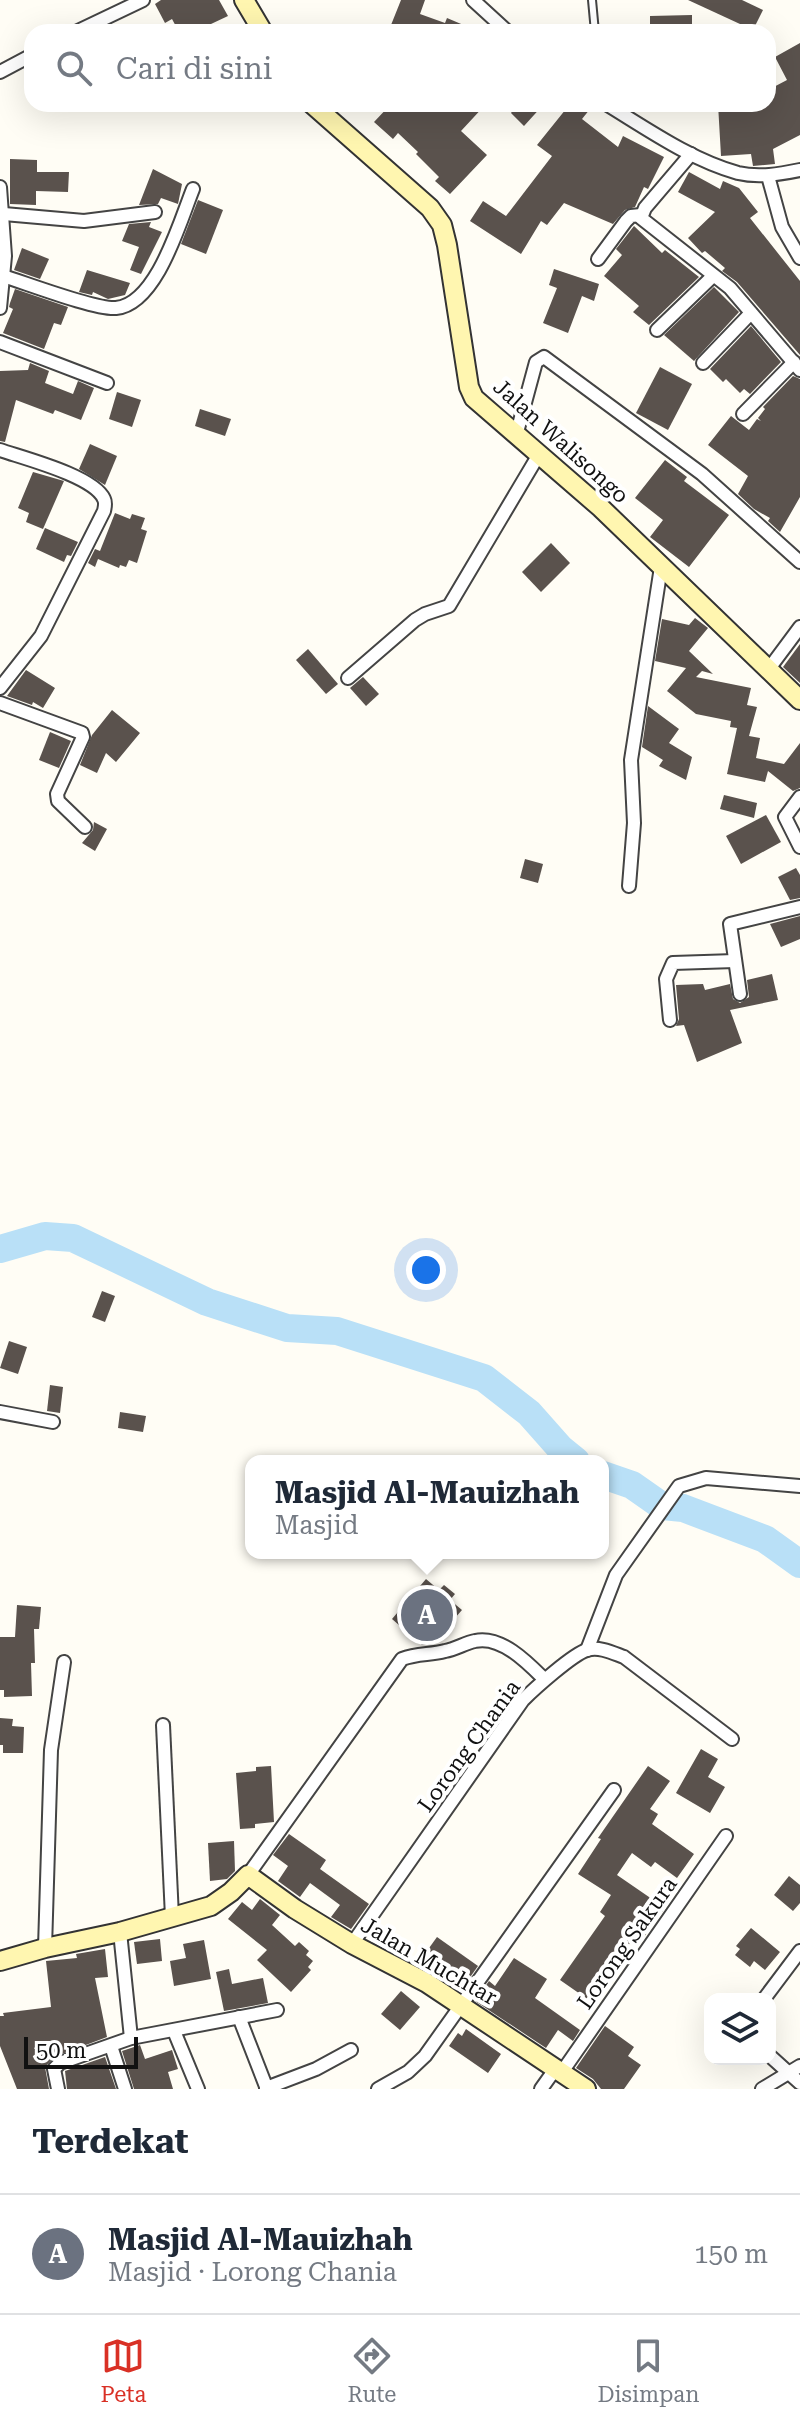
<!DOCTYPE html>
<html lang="id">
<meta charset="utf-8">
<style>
body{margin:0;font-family:"Roboto Serif",serif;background:#f6f6f7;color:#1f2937}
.controls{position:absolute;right:24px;bottom:24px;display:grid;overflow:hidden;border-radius:16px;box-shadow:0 8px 32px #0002}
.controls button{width:72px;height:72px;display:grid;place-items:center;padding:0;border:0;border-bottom:2px solid #e0e1e3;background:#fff;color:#1f2937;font:40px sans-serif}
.scale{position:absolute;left:24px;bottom:20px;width:114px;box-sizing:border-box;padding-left:8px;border:4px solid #111;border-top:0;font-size:22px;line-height:28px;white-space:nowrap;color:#111;-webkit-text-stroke:6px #fff;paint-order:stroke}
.you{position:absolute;left:426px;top:1270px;width:28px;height:28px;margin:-20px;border:6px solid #fff;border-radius:50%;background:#1a73e8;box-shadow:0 0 0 12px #1a73e833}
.badge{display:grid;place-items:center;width:52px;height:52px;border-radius:50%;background:#d93025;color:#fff;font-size:26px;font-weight:700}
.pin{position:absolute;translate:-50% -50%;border:4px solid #fff;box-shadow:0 2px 8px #0006}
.popup{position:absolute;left:245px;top:1455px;width:364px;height:104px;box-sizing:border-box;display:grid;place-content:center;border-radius:16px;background:#fff;filter:drop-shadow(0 2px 6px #0005);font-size:26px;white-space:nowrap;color:#747a83}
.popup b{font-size:30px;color:#1f2937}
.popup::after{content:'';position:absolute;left:50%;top:100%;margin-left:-16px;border:16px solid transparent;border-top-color:#fff}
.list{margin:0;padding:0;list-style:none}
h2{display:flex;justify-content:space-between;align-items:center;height:104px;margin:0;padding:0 32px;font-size:34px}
h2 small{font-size:26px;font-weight:400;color:#747a83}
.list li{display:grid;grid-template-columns:52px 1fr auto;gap:24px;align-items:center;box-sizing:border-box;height:120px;padding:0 32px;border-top:2px solid #e0e1e3}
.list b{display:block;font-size:30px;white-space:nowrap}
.list p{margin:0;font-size:26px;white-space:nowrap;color:#747a83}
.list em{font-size:26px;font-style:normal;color:#747a83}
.icon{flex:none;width:44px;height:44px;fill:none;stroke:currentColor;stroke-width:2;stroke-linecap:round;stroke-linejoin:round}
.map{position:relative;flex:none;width:800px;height:2089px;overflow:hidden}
.search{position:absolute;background:#fff;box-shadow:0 8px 32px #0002;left:24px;right:24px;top:24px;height:88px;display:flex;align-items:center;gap:20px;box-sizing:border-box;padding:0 28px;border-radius:24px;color:#747a83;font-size:30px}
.sheet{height:224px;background:#fff}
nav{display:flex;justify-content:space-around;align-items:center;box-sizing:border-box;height:112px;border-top:2px solid #e0e1e3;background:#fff;font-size:22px;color:#747a83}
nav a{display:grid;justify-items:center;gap:4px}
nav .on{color:#d93025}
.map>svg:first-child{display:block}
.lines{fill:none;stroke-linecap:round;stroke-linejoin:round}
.river{stroke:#b9e0f7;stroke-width:28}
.building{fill:#5a524d}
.lane-casing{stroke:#444;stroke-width:10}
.street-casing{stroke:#444;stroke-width:16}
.secondary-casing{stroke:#333;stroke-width:22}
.lane{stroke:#fff;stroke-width:6}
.street{stroke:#fff;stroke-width:12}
.secondary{stroke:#fff6b0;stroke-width:18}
.labels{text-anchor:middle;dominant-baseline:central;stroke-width:8;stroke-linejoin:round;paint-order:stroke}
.street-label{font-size:22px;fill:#111;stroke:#fff}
</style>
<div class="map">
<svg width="800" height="2089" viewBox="0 0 800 2089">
<rect width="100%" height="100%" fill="#fffdf5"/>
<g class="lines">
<g class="river">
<path d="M0,1249L45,1236L73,1238L207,1302L287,1328L337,1331L484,1378L529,1413L560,1448L576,1461"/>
<path d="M603,1475L632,1485L662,1506L683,1508L765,1539L800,1564"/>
</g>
</g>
<g class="building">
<path d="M161,0H219L228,16L194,32H179L172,19L165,23L155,4Z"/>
<path d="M401,0H425L420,14L445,23L447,18L480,32H435L415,24L411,32L391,25Z"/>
<path d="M688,0H742L763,10L753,30Z"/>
<path d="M692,15V32H650V16Z"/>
<path d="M800,43V135L773,149L775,164L753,166L751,154L721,156L718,104H768V90L787,80L775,57Z"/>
<path d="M391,104H486L461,131L487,155L450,194L435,181L439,177L416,154L418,152L398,133L393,139L374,122Z"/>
<path d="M507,104H544L524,126L511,113L513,110Z"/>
<path d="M570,104H584L590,109L582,119L618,147L623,136L664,157L648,189L644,187L635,207L625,210L613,224L564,203L547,225L541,221L521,254L470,221L483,201L506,216L552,156L537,145Z"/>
<path d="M10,159L37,160V172H69L68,192L36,191V205L10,204Z"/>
<path d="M153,169L182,184L178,204L161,198L158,204L139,205Z"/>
<path d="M689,172L720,189L723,181L739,188L758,212L750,218L800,281V355L737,282L722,271L725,268L705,251L702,253L688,238L715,212L678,192Z"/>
<path d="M198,200L223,210L206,254L181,244Z"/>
<path d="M151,222L149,227L162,232L141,274L130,270L139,247L122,241L129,224Z"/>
<path d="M634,226L662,253L665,250L699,277L649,325L633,312L639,306L604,276L622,255L616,249Z"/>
<path d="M22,248L49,259L40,279L14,270Z"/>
<path d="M554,269L599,284L594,301L582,296L568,333L543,323L557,288L549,285Z"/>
<path d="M87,270L130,283L125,295L108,299L93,292L92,295L79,292Z"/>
<path d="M714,287L739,312L694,361L664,335Z"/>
<path d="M15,289L68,307L61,325L54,323L44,349L3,333L13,309L9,307L10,303Z"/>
<path d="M751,326L781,362L750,394L744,389L740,393L726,379L723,382L710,369Z"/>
<path d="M30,363L49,371L45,383L73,394L78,381L94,388L81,420L55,410L53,414L16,400L5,442L0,441V371L28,370Z"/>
<path d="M660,367L692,384L668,430L636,413Z"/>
<path d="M793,376L800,379V497L780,532L768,521L770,518L754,509L738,494L748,476L708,445L731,416L749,430L757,419L761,421L758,418L765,409L763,407Z"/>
<path d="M117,392L141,400L132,427L109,419Z"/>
<path d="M200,409L231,419L225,436L195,426Z"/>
<path d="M90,444L117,456L105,485L79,469Z"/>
<path d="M665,460L687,477L684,481L729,515L689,567L650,537L663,520L635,498Z"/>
<path d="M33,472L64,481L43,529L26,522L29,513L18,508Z"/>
<path d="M115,513L130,519L132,514L145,518L141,529L147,531L137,563L129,560L126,567L120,565L119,568L98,559L95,567L88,563L95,549L100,551Z"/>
<path d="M45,528L78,542L71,556L67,555L64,562L36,549Z"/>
<path d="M551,543L570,563L541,592L522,572Z"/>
<path d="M695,618L708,628L689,651L713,674L702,671L696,677L751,688L747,705L757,707L749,736L760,738L756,758L784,764L800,743V788L793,791L768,771L765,782L727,774L737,728L730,727L731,721L696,714L667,691L686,668L655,661L662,619L689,625Z"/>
<path d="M800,644V683L783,667Z"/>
<path d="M308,649L338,684L326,694L296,660Z"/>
<path d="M26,670L55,688L43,708L33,702L32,705L7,696Z"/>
<path d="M363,677L379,694L366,706L350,688Z"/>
<path d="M648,706L679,729L669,743L692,757L686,780L659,766L663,760L642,747Z"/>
<path d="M112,710L140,733L116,762L106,753L97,773L80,765L92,735Z"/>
<path d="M50,732L71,741L59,768L39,760Z"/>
<path d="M724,795L757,803L754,818L720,809Z"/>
<path d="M766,815L781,842L741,864L726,836Z"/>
<path d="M94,822L107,829L95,851L82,843L93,830Z"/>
<path d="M525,859L543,864L538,883L520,878Z"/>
<path d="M796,868L800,875V898L790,900L778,877Z"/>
<path d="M800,916V939L781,947L770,924Z"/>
<path d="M772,974L778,1000L730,1010L742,1043L697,1062L684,1025L676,1026L679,1019L676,985L703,984L705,990L730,984L733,999L740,1003L749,997L747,980Z"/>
<path d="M102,1291L115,1296L105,1322L92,1317Z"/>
<path d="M9,1341L27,1347L18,1374L0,1368Z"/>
<path d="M50,1385L63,1387L60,1413L47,1411Z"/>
<path d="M120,1412L146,1416L143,1432L118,1428Z"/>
<path d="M426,1579L439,1590L444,1585L455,1594L450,1600L462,1610L432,1644L422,1645L392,1619Z"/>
<path d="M17,1605L41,1607L39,1629H34L35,1663H31L32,1696L4,1697V1690H0V1637H15Z"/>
<path d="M0,1718L13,1719L12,1726L24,1727L23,1753H3V1745H0Z"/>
<path d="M701,1749L718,1759L708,1777L725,1787L710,1813L676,1793Z"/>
<path d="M271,1766L274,1822L255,1824V1828L240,1829L236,1773L256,1771V1767Z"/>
<path d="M648,1766L670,1781L650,1809L658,1814L652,1824L694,1854L677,1878L655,1862L651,1867L632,1853L617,1875L665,1908L641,1941L635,1936L605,1978L609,1980L593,2003L560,1980L605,1916L600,1912L611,1895L578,1874L601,1839L598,1838Z"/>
<path d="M289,1834L326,1860L320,1869L369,1904L351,1929L331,1917L340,1905L310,1883L300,1897L278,1881L288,1866L273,1855Z"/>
<path d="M234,1841L235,1871L227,1879L210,1881L208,1843Z"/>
<path d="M789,1876L800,1885V1903L793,1911L774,1895Z"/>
<path d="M260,1899L280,1915L272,1925L295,1946L299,1942L309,1951L306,1955L313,1961L308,1967L311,1970L291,1992L257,1960L267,1950L228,1919L242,1902L252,1910Z"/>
<path d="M751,1928L780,1952L765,1970L754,1961L750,1967L735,1955L740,1949L736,1946Z"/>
<path d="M437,1937L478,1966L461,1990L419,1962Z"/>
<path d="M160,1939L162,1961L137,1964L134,1942Z"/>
<path d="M204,1940L211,1979L174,1986L170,1961L186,1958L183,1944Z"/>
<path d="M105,1949L108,1977L95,1978L107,2037L54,2057L45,2067L49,2089H17L0,2046V2016H4L3,2013L51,2007L46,1961L77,1958L76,1954Z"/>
<path d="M514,1958L547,1979L535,1998L580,2030L573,2041L558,2030L546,2048L475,2001L489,1981L495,1986Z"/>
<path d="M229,1969L232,1984L263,1978L268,2003L224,2011L216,1972Z"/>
<path d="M401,1991L420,2007L400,2030L381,2014Z"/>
<path d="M605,2026L634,2047L628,2056L641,2065L624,2089H601L593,2079L576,2068Z"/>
<path d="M466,2029L501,2054L488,2073L449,2046L458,2033L462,2036Z"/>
<path d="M140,2045L145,2059L172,2050L178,2069L168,2072L173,2089H134L122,2051Z"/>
<path d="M105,2057L116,2089H67L65,2071Z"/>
</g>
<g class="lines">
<defs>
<path id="lane" d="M592,0L595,32"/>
<g id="street">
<path d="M473,0L508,32"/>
<path d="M76,32L143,0"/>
<path d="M0,72L32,55"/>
<path d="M606,104C647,129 691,160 738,173C759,178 780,174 800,170"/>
<path d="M691,154L645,208L641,218L730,288L800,370"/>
<path d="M768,176L782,227L800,258"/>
<path d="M0,187L5,256L0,308"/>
<path d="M4,214L84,221L155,212"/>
<path d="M598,259L626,221L631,216L641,215"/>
<path d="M3,276C26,283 96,310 116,308C157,304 180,221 193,189"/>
<path d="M657,330L713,276"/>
<path d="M0,342L107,383"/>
<path d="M703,363L751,313"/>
<path d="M743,414L794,362"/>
<path d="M516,436L536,362L544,357L702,474L800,562"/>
<path d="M0,450C23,458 94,476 104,499C106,503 105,506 104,511L41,636L0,688"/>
<path d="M768,670L800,627"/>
<path d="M348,678L415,620L425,614L449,606L538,456"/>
<path d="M0,703L82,733L83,737L57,794L58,801L85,827"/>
<path d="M800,797L785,817L800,847"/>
<path d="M629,886L634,823L631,760L661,567"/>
<path d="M740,994L730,924L800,907"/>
<path d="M670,1020L666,979L673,963L735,961"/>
<path d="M0,1412L53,1422"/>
<path d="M587,1650L616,1575L679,1486L706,1478L800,1486"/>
<path d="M163,1725L172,1917"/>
<path d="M248,1875L402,1659C417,1653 430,1655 445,1651C456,1649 465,1643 475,1641C501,1635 528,1663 544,1679"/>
<path d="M120,1932L131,2038"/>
<path d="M352,1944L523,1700C534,1689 573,1654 587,1650C599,1646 613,1653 624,1657L732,1739"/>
<path d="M45,1948L51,1750L64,1662"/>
<path d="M764,1999L800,1951"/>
<path d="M239,2017L267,2089"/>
<path d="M174,2031L198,2089"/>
<path d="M111,2046L125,2089"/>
<path d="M770,2056L800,2083"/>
<path d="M562,2072L726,1836"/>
<path d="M266,2088L316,2069L351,2050"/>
<path d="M58,2089L54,2069L60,2063L131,2038L277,2010"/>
<path d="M378,2089L408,2072L425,2056L614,1790"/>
<path d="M541,2089L556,2068"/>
<path d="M762,2089L800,2066"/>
</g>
<g id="secondary">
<path d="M244,0L263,32"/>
<path d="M312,104L430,208L442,225L447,245L469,387L474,398L601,508L800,700"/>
<path d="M0,1961L45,1948L120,1932L211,1906L231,1892L248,1875L295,1909L352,1944L427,1983L586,2089"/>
</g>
</defs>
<use href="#lane" class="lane-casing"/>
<use href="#street" class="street-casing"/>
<use href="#secondary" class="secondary-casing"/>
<use href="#lane" class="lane"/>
<use href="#street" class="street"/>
<use href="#secondary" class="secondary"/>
</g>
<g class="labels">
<g class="street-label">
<text transform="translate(561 441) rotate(42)">Jalan Walisongo</text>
<text transform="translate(469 1746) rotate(-54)">Lorong Chania</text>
<text transform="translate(627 1943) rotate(-55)">Lorong Sakura</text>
<text transform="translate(429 1961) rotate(30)">Jalan Muchtar</text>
</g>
</g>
</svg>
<div class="controls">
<button><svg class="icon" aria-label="layers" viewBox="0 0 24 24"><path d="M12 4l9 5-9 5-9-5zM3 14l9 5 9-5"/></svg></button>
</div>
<div class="scale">50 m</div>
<div class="you"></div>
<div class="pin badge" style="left:427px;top:1615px;background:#6b7280">A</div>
<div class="popup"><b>Masjid Al-Mauizhah</b>Masjid</div>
<div class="search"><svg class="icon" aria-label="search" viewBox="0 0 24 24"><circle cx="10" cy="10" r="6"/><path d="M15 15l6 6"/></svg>Cari di sini</div>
</div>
<section class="sheet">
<h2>Terdekat<small></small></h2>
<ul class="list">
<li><span class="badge" style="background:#6b7280">A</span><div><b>Masjid Al-Mauizhah</b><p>Masjid · Lorong Chania</p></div><em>150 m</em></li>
</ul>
</section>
<nav>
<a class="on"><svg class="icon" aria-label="map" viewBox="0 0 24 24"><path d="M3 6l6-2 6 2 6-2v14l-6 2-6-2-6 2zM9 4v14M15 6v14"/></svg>Peta</a>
<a><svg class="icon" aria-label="directions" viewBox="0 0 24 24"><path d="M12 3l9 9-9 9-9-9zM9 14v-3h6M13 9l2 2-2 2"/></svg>Rute</a>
<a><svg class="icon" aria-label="saved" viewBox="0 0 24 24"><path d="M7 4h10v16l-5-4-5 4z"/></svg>Disimpan</a>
</nav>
